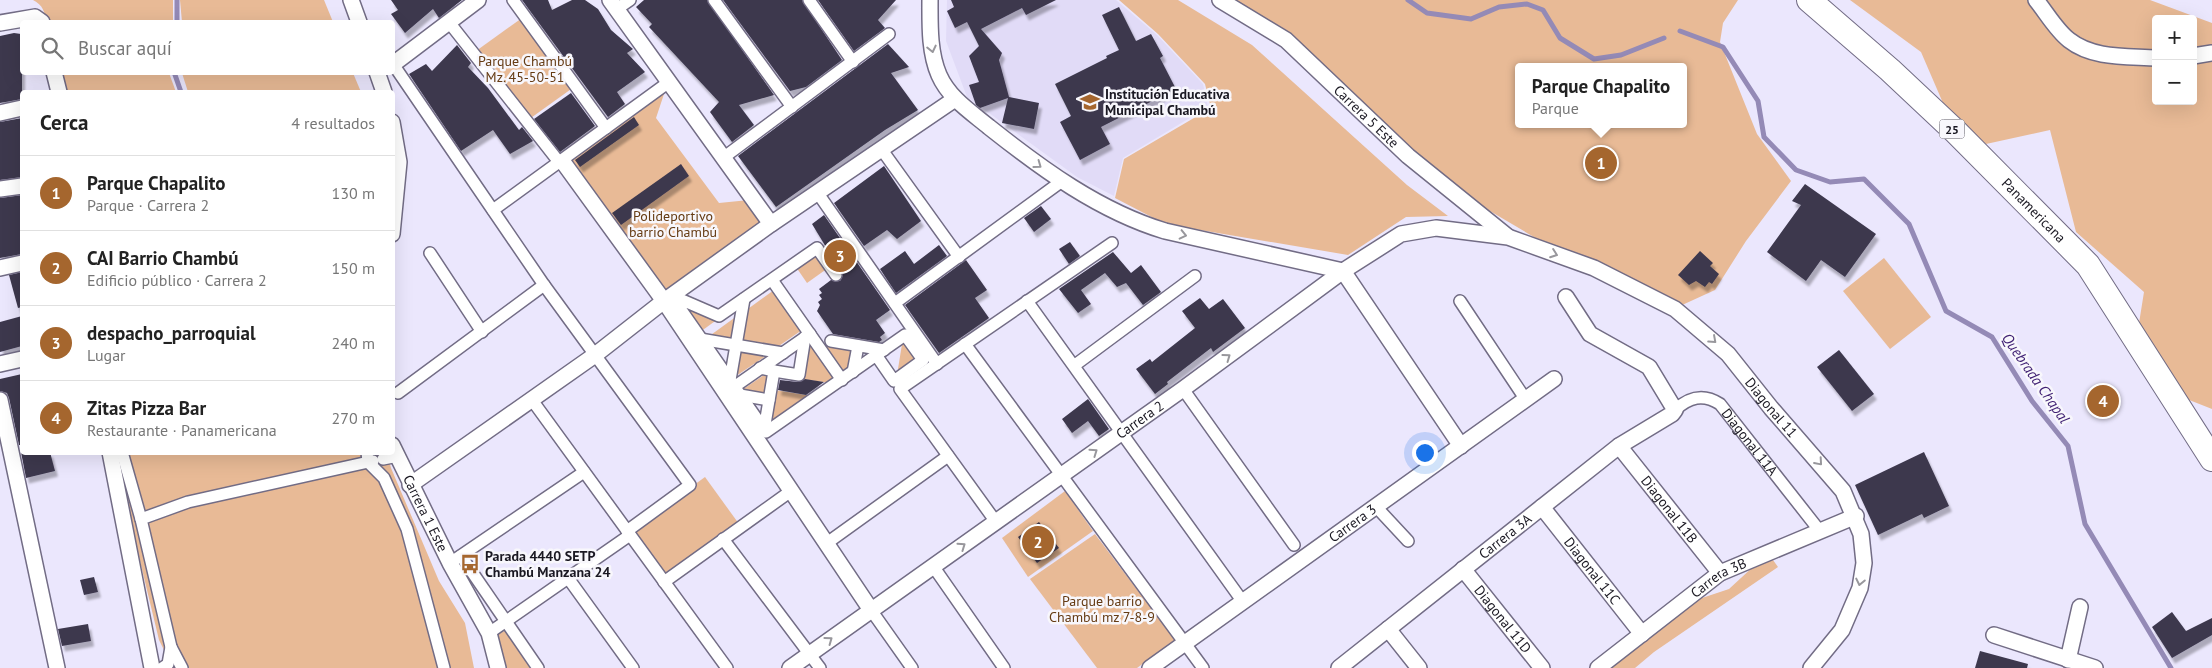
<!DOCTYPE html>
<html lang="es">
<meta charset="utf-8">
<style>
body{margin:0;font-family:"PT Sans",sans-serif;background:#f2f2f2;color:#222}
.controls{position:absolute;right:15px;top:15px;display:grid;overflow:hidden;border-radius:5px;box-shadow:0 5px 20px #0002}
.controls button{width:45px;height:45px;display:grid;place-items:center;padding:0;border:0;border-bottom:1px solid #e0e0e0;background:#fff;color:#222;font:25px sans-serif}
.you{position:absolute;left:1424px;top:452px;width:18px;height:18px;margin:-12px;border:4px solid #fff;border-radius:50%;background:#1a73e8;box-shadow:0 0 0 8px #1a73e833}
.badge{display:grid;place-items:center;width:32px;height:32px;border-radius:50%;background:#a5662e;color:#fff;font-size:16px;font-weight:700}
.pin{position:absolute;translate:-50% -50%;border:2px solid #fff;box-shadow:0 1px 5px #0006}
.popup{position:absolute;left:1515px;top:63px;width:172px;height:65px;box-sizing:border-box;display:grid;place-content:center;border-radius:5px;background:#fff;filter:drop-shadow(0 1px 4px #0005);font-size:16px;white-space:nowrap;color:#767676}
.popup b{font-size:19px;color:#222}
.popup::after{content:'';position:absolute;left:50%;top:100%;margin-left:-10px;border:10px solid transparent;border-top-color:#fff}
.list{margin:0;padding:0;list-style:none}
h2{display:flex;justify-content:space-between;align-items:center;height:65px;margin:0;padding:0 20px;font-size:21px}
h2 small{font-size:16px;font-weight:400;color:#767676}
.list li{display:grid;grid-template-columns:32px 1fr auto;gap:15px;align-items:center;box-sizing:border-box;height:75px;padding:0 20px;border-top:1px solid #e0e0e0}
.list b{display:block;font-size:19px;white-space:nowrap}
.list p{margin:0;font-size:16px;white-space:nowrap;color:#767676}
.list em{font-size:16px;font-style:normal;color:#767676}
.icon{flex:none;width:28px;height:28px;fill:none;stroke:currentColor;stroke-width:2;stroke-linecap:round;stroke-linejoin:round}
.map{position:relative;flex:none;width:2212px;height:668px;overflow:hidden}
.search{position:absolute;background:#fff;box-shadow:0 5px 20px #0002;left:20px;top:20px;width:375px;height:55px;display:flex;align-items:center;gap:12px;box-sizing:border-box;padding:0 18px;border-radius:5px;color:#767676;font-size:19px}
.panel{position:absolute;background:#fff;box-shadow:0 5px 20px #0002;left:20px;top:90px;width:375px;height:365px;border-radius:5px}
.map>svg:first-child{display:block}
.built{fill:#e1dbf7}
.green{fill:#e8ba96;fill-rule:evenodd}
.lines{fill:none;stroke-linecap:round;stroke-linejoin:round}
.stream{stroke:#948ab6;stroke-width:5}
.building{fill:#3d384e;filter:url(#shadow)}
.pedestrian-casing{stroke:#726c85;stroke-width:14}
.minor-casing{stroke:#726c85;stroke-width:18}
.primary-casing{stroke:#726c85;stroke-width:26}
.pedestrian{stroke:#fff;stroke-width:11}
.minor{stroke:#fff;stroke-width:15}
.primary{stroke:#fff;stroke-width:24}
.oneway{stroke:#98979c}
.labels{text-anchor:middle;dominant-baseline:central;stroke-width:5;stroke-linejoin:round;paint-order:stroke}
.shield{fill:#f8f7fc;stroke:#5d5b63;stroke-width:1}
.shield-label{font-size:12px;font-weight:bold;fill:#1a1822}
.park-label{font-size:14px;fill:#653b13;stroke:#f8f7fc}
.poi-label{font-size:14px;font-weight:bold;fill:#1a1822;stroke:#f8f7fc;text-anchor:start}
.street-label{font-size:14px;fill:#1a1822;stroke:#f8f7fc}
.water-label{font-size:15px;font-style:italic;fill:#412274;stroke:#f8f7fc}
</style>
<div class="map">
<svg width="2212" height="668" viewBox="0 0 2212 668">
<defs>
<filter id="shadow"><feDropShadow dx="3" dy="5.5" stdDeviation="1" flood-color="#0004"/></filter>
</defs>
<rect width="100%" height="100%" fill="#ebe7fd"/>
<path class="built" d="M947,0H1116L1157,35L1203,84L1208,107L1123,158L1114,196L1077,177L967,97L946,41Z"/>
<g class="green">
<path d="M33,0H173V22H46C45,12 43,5 33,0Z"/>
<path d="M180,0H324L333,22H182Z"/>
<path d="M1119,0H1178L1252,45L1407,185L1448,216L1406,217L1348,255L1165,224L1115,198L1124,159L1211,108L1205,84L1158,34Z"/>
<path d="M1226,0H1738L1723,23L1720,42L1757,134L1791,181L1746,241L1715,290L1680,306L1611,268L1539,240L1478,204ZM1518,67H1684V124H1518Z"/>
<path d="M1850,0H2150L2212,23V409L2174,394L2136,342L2144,292L2076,232L2050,130L1986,144L1946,110L1921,52ZM2156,19H2193V101H2156Z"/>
<path d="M522,18L574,87L528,120L476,51Z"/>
<path d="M55,73H169L176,92H59Z"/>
<path d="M182,73H353L361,92H188Z"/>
<path d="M666,88L656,118L719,203L749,200L766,222L663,295L567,161Z"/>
<path d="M817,252L828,268L807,283L796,267Z"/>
<path d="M1884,258L1931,317L1890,349L1843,291Z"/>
<path d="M774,290L802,330L776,348L739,342L745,311Z"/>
<path d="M684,305L718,319L700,332Z"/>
<path d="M737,316L733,341L708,337Z"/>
<path d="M903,338L919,360L897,375Z"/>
<path d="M811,342L837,379L830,383L802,379L807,344Z"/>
<path d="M827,344L854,348L850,370L843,375L823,347Z"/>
<path d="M738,349L769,354L733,378Z"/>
<path d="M767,373H771L767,396L742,390Z"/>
<path d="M775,390L812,396L769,426Z"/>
<path d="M114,453H387L391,468L439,581L465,623L474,668H173L159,640Z"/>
<path d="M705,477L739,524L666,578L631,531Z"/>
<path d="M1065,491L1093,531L1028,577L1002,538Z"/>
<path d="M1095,534L1175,640L1137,668H1097L1030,579Z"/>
<path d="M1773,560L1778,567L1654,652L1635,668H1611L1699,599L1729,589L1754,566Z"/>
<path d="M506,630L530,668H496L492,638Z"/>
</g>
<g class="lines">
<g class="stream">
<path d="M1408,0L1427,13L1471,19L1499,7L1527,4L1543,10L1560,38L1594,59L1621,55L1664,38"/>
<path d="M177,22V0"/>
<path d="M1680,31L1723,47L1758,101L1764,137L1796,170L1830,182L1864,179L1909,224L1946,311L1992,337L2032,401L2068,446L2085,524L2171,668"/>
<path d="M174,72L181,92"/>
</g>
</g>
<g class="building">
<path d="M391,0H462L439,18L433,9L405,33L391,14L398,10Z"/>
<path d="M522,0H548L552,10L572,0H585L598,9L611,30L633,49L627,53L645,72L617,92L625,104L608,117Z"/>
<path d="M644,0H707L774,95L739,105L754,125L732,142L710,112L719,102L649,27L652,24L636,7Z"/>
<path d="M723,0H802L842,60L806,87L790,91Z"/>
<path d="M818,0H896L878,20L885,28L854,51Z"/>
<path d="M951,0H1056L1026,15L1022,8L981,29L1002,53L999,60L1009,97L1039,103L1034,129L1002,123L1008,98L980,108L976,105L969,85L979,82L969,56L979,46L967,22L955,28L947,11L954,7Z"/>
<path d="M1119,7L1136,41L1151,34L1163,56L1160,58L1176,89L1101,127L1110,144L1080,160L1060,122L1071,116L1055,84L1107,58L1106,56L1119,50L1102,15Z"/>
<path d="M14,33L21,34L22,39V99L0,103V36Z"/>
<path d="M888,44L909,67L891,73L918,110L885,130L776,207L738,156Z"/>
<path d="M457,45L471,63L468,67L488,88L519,130L522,127L533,141L510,154L493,130L461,151L409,74L426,64L432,71Z"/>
<path d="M571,93L595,126L560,152L534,119Z"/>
<path d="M634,117L639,125L580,167L575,160Z"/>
<path d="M22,118V177L0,180V122Z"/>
<path d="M681,164L689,176L621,225L612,213Z"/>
<path d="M884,166L921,221L897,239L887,230L864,246L834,203Z"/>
<path d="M1805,184L1876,234L1845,277L1821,260L1806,281L1767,252L1801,205L1792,201Z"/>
<path d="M22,195V254L0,258V198Z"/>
<path d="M1041,206L1051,219L1034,232L1024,218Z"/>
<path d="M824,215L890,310L876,320L885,333L880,337L882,340L879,342L833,334L817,311L820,305L818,302L822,299L819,295L822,293L819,289L831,280L840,281L843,275L812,224Z"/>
<path d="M1070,242L1080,256L1069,264L1059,249Z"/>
<path d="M939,245L947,256L896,293L880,269L905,251L914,264Z"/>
<path d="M1700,251L1713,263L1710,266L1719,274L1712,284L1709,282L1705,287L1696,281L1689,285L1678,275Z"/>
<path d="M1113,252L1131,273L1141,265L1161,292L1143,305L1126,283L1117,287L1105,273L1081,290L1091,304L1078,313L1059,289Z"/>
<path d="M966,260L987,290L975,298L989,318L939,353L905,305Z"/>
<path d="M22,272V307L18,308L9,275Z"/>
<path d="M1200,298L1209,309L1223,299L1245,328L1213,352L1211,348L1167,382L1168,384L1155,394L1136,369L1150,359L1152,362L1195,328L1182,311Z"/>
<path d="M22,316V346L0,352V322Z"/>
<path d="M1839,350L1874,394L1852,411L1817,367Z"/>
<path d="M22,374V445H19L9,398L7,393L0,391V379Z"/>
<path d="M805,379L824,382L806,395L778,390L780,380L798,382Z"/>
<path d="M1088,399L1109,429L1099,436L1088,421L1072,433L1062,419Z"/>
<path d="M21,452H50L55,471L26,478Z"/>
<path d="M1924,452L1949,506L1924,518L1922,514L1878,535L1855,485Z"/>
<path d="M1039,522L1059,548L1037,563L1018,537Z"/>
<path d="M94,577L98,592L84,595L80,580Z"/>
<path d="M2172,612L2186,631L2212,618V635L2172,658L2152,627Z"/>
<path d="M88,624L91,641L62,646L58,629Z"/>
<path d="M1980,651L2028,664L2027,668H1975Z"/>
</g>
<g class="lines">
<defs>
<g id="pedestrian">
<path d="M513,0L606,128"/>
<path d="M714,0L792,107"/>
<path d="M809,0L853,62"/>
<path d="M617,9L630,0"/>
<path d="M448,21L559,162H563"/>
<path d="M393,64L544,285L690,485L627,531"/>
<path d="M882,150L959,257"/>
<path d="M723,158L889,34"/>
<path d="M817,192L937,364"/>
<path d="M493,210L669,82"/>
<path d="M430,253L482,332"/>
<path d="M836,275L817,248L719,316L682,300L677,304L766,432L905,335L923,360L894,381L876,355"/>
<path d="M772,280L842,380"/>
<path d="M1027,301L1243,602"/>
<path d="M1460,301L1526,400"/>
<path d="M895,303L1062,181"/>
<path d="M700,339L783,353"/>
<path d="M831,341L884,350"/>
<path d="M965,344L1203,668"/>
<path d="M1075,365L1195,276"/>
<path d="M760,368L774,371L764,430"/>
<path d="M774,371L799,375L805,337"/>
<path d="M853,372L858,346"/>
<path d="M730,380L744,299"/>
<path d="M734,387L810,334"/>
<path d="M1183,389L1294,545"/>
<path d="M398,393L544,285"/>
<path d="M740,395L769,400"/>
<path d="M532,400L727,668"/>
<path id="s1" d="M1675,410C1689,397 1703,393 1720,404L1819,530"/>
<path d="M122,452L141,519"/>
<path d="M367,452L368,462L384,478L407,529L444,668"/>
<path d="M383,459L398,456"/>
<path d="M1381,512L1408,541"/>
<path d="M996,522L900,389L1112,243"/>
<path d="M723,539L820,668"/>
<path d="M827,543L948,456"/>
<path d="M461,556L538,668"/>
<path d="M450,563L584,472"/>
<path d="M933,566L1004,668"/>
<path d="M568,578L633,668"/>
<path d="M664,582L791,491"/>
<path d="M871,610L912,668"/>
<path d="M489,633L630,535"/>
<path d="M171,647L182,668"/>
<path d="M162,668L168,664L171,647L141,519L188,502L373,461"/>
</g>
<g id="minor">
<path d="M351,0L359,22"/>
<path d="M610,0L771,224"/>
<path d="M930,0C930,24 929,52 939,75C949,98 971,112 989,127C1042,169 1099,211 1165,231L1343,271L1461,446"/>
<path id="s2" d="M1220,0L1286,40L1408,156L1507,236"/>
<path d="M2036,0C2046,12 2056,30 2069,40C2093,59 2127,56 2156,58"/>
<path d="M0,23L35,17L42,22"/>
<path d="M2193,56L2212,53"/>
<path d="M392,65L478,0"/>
<path d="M54,72L59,92"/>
<path d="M377,72L384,92"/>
<path d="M0,113L22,108"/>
<path d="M392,122L399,162L392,234"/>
<path d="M563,162L664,301L871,610"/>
<path d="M0,189L22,186"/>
<path d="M0,268L22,263"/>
<path d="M0,364L22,359"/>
<path d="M0,400L57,668"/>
<path id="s3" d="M392,445L450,563L489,633L498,668"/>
<path id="s4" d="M1619,446L1720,573"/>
<path d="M110,452L152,668"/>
<path d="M410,485L595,355L664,301L771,224L955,99"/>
<path id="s5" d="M1542,507L1642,634"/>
<path id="s6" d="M1463,569L1542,668"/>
<path d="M1388,629L1419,668"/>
<path d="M1994,635L2095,668"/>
<path d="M2068,660L2080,607"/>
<path id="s7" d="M790,668L1183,389L1343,271L1401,234L1436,228L1508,237L1594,268L1675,309L1728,354L1771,408L1843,491L1861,534L1864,563L1860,588L1842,630L1811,668"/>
<path id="s8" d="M1150,668L1554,379"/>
<path id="s9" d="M1339,668L1619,446L1672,414L1675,410L1649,367L1590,334L1566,297"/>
<path id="s10" d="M1598,668L1720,573L1856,516"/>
</g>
<g id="primary">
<path id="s11" d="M1809,0L1890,70L1956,132L2088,265L2212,459"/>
</g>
</defs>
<use href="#pedestrian" class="pedestrian-casing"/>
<use href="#minor" class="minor-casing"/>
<use href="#primary" class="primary-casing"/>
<use href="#pedestrian" class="pedestrian"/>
<use href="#minor" class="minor"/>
<use href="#primary" class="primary"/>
</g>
<defs><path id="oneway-chevron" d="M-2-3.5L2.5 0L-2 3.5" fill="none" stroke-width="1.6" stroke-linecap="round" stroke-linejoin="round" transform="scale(1.25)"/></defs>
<g class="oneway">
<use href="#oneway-chevron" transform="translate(932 49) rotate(77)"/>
<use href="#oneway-chevron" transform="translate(1038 165) rotate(36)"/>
<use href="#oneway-chevron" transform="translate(1183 235) rotate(13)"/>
<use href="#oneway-chevron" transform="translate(1554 254) rotate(20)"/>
<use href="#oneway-chevron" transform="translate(1713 340) rotate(42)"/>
<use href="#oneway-chevron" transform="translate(1227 357) rotate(-36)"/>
<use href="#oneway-chevron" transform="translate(1094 452) rotate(-35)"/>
<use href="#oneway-chevron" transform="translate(1819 462) rotate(49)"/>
<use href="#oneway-chevron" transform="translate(962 546) rotate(-35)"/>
<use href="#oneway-chevron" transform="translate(1860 582) rotate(102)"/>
<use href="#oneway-chevron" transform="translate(829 640) rotate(-36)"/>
</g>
<defs>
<symbol id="school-bare" viewBox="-9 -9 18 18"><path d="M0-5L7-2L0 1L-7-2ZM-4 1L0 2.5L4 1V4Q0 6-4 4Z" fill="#a5662e" stroke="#f8f7fc" stroke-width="2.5" paint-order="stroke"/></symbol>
<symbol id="bus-bare" viewBox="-9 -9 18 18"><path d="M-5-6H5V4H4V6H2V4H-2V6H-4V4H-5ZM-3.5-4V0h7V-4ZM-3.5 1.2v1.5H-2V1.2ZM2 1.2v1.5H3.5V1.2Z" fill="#a5662e" stroke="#f8f7fc" stroke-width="2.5" paint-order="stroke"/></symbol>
</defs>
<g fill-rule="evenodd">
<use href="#school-bare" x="1076" y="88" width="28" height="28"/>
<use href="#bus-bare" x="456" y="550" width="28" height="28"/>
</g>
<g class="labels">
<rect class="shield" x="1939.5" y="119.5" width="25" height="19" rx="4"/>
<g class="shield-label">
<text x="1952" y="129">25</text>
</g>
<g class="park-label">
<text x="525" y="61">Parque Chambú<tspan x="525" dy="16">Mz. 45-50-51</tspan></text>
<text x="673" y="216">Polideportivo<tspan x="673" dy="16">barrio Chambú</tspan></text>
<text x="1102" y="601">Parque barrio<tspan x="1102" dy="16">Chambú mz 7-8-9</tspan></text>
</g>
<g class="poi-label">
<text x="1105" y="94">Institución Educativa<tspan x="1105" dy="16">Municipal Chambú</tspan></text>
<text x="485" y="556">Parada 4440 SETP<tspan x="485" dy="16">Chambú Manzana 24</tspan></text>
</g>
<g class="street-label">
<text stroke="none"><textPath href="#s2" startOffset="188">Carrera 5 Este</textPath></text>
<text stroke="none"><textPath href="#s11" startOffset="308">Panamericana</textPath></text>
<text stroke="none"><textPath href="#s7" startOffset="1178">Diagonal 11</textPath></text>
<text stroke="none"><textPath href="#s7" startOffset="429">Carrera 2</textPath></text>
<text stroke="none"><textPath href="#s1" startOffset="98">Diagonal 11A</textPath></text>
<text stroke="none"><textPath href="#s4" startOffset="81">Diagonal 11B</textPath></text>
<text stroke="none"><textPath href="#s3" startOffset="76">Carrera 1 Este</textPath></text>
<text stroke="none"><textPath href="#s8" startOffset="249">Carrera 3</textPath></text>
<text stroke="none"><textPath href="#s9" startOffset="212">Carrera 3A</textPath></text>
<text stroke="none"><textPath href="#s5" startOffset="81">Diagonal 11C</textPath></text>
<text stroke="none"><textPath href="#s10" startOffset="151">Carrera 3B</textPath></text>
<text stroke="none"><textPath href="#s6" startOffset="64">Diagonal 11D</textPath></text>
</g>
<g class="water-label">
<text transform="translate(2036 378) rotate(55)">Quebrada Chapal</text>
</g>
</g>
</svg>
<div class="controls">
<button>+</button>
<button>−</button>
</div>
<div class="you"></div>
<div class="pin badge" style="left:1601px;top:163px">1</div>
<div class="popup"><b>Parque Chapalito</b>Parque</div>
<div class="pin badge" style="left:1038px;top:542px">2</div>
<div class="pin badge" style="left:840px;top:256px">3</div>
<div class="pin badge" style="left:2103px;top:401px">4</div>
<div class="search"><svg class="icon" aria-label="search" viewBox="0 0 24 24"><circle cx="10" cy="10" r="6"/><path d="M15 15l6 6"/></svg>Buscar aquí</div>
<section class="panel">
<h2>Cerca<small>4 resultados</small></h2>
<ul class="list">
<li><span class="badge">1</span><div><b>Parque Chapalito</b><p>Parque · Carrera 2</p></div><em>130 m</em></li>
<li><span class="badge">2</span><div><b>CAI Barrio Chambú</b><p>Edificio público · Carrera 2</p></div><em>150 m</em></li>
<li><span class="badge">3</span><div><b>despacho_parroquial</b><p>Lugar</p></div><em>240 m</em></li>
<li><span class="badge">4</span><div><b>Zitas Pizza Bar</b><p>Restaurante · Panamericana</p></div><em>270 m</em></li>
</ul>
</section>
</div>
